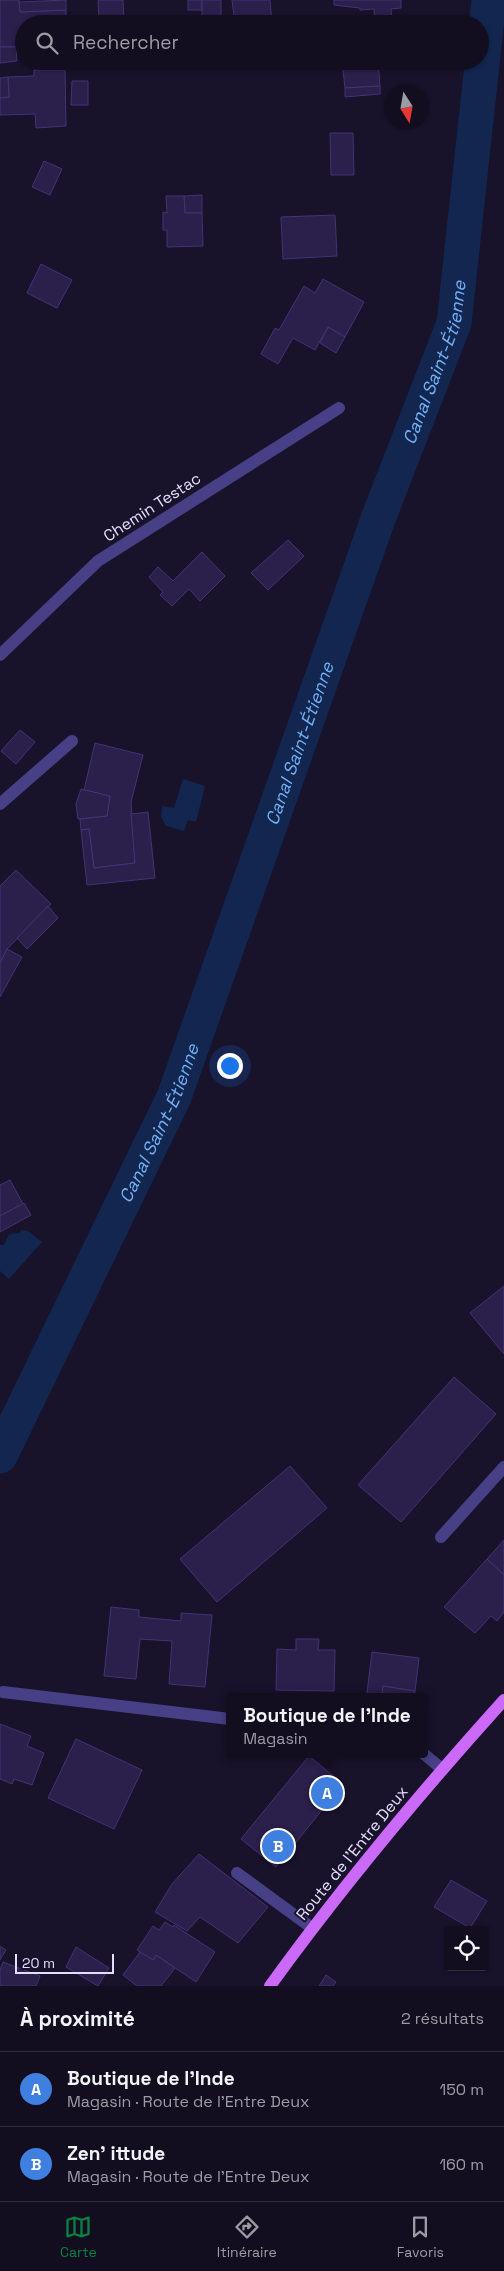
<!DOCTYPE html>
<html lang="fr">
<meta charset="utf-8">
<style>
body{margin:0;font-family:"Space Grotesk",sans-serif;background:#1b1729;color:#f1f3f6}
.controls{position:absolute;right:15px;bottom:15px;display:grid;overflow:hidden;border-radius:5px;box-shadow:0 1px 4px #0004}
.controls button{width:45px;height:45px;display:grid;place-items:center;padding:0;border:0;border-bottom:1px solid #312e3e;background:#120e20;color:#f1f3f6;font:25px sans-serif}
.compass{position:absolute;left:384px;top:85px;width:45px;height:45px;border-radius:50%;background:#120e20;box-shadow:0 1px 4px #0004;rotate:169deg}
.scale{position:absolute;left:15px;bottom:12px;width:99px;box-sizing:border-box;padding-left:5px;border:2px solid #e3defd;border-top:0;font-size:14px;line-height:18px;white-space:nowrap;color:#e3defd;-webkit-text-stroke:4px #18122b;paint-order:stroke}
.you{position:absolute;left:229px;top:1065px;width:18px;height:18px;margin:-12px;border:4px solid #fff;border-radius:50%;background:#1a73e8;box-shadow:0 0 0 8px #1a73e833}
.badge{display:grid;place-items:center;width:32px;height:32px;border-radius:50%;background:#0b8043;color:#fff;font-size:16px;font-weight:700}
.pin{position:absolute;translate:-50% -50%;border:2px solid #fff;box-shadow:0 1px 5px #0006}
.popup{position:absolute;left:226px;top:1693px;width:202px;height:65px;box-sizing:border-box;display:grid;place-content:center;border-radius:5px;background:#120e20;filter:drop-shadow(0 1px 4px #0005);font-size:16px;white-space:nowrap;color:#9c9ca5}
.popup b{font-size:19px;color:#f1f3f6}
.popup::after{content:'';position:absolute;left:50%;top:100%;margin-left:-10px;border:10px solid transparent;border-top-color:#120e20}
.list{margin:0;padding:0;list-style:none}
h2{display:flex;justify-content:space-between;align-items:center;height:65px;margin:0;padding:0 20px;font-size:21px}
h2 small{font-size:16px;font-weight:400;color:#9c9ca5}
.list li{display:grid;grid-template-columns:32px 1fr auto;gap:15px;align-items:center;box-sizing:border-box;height:75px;padding:0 20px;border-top:1px solid #312e3e}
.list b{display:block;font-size:19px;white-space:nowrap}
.list p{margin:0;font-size:16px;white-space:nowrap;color:#9c9ca5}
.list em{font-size:16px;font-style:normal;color:#9c9ca5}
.icon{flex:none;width:28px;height:28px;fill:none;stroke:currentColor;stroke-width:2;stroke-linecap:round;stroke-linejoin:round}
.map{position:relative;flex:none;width:504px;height:1986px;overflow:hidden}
.search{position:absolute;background:#120e20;box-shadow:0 1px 4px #0004;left:15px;right:15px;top:15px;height:55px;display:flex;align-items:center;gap:12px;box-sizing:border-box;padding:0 18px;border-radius:28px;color:#9c9ca5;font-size:19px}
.sheet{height:215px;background:#120e20}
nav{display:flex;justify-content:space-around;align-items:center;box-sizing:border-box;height:70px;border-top:1px solid #312e3e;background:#120e20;font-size:14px;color:#9c9ca5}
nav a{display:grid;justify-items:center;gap:2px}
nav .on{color:#0b8043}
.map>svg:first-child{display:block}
.water{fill:#12264f}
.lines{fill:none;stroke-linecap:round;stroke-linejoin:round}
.canal{stroke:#12264f;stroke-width:35}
.building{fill:#2b1f4b;stroke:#443376}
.minor{stroke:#474087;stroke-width:12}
.major{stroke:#cb6af8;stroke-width:12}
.labels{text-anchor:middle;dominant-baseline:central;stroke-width:4;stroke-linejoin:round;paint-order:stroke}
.street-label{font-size:16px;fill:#e3defd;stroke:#18122b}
.water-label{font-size:18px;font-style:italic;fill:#71b2f8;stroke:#18122b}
</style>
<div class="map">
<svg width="504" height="1986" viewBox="0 0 504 1986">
<rect width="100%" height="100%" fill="#18122b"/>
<g class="water">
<path d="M183,779L205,786L196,822L188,820L184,831L166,826L161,817L162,806L174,808Z"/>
<path d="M21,1230L28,1231L42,1242L9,1279L0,1271V1245H4L9,1234L20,1233Z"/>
</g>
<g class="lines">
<path class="canal" id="s1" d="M0,1456L174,1097L378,519L454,323L489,0"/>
</g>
<g class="building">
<path d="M0,0H19L20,12L66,10V24H24V47H0Z"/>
<path d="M66,0V10L20,12L19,2Z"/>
<path d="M98,0H123L124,20L99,21Z"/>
<rect x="188" y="0" width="14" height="10"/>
<path d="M202,0H221V19L202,18Z"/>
<path d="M232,0H270L272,23L235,24Z"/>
<path d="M334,0H401V8L391,9L392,24H375L374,9L360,10V8L334,5Z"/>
<path d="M0,47H16L17,61L0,63Z"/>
<path d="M342,61H378L380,86L345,88Z"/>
<path d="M34,70H65L66,126L36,128L35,114L0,115V98L9,97L8,77L34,76Z"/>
<path d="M8,77L9,97L0,98V78Z"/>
<path d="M72,81H88V105H71Z"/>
<path d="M380,86V94L345,97V88Z"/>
<path d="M330,133H353L354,175H331Z"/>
<path d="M44,161L62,169L50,195L32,187Z"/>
<path d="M202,195V213H185L184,196Z"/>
<path d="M166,196H184L185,213H202L203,246L167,247V230H163V212L167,213Z"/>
<path d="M335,215L337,256L283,259L281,217Z"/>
<path d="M41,264L72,280L57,308L27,293Z"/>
<path d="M323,279L364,302L345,337L328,327L315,350L293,338L278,364L261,354L275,328L279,330L304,286L315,293Z"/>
<path d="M328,327L345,337L336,353L320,343Z"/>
<path d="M288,540L304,556L268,590L251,573Z"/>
<path d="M202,552L225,576L200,601L189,589L172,606L160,595L163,592L149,577L158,567L173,581Z"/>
<path d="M20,730L35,742L16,764L1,751Z"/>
<path d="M95,743L143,755L131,802L135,863L94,868L89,829L81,830L80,819L107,816L110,796L84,790Z"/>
<path d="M81,789L110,796L107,816L78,819L76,804Z"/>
<path d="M148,812L155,878L87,885L81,830L89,829L94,868L135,863L131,814Z"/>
<path d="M16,870L51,904L7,949L0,963V886Z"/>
<path d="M48,906L58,918L27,949L17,938Z"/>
<path d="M7,949L22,957L0,997V963Z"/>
<path d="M10,1180L23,1204L0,1216V1185Z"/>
<path d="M24,1203L31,1215L0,1232V1216Z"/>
<path d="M504,1286V1354L470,1313Z"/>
<path d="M454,1377L496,1414L401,1522L358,1485Z"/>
<path d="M290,1466L327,1508L217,1602L180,1559Z"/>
<path d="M504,1540V1575L487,1559Z"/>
<path d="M487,1559L504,1575V1612L497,1621L491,1616L475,1633L444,1607Z"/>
<path d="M111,1607L139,1610V1617L181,1621V1613L212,1615L205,1687L169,1684L172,1641L140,1639L136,1679L104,1676Z"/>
<path d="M296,1639H319L318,1650H335L334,1691L276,1690L277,1649L296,1650Z"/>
<path d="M372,1652L419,1658L415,1691L383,1686L382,1695L367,1693Z"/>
<path d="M383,1686L415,1691L414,1697L382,1695Z"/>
<path d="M0,1724L31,1736L27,1746L44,1753L32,1785L14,1779L12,1784L0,1779Z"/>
<path d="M76,1739L142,1770L114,1829L48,1798Z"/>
<path d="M309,1756L343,1784L276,1867L241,1839Z"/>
<path d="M199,1854L268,1907L238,1943L200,1917L187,1931L155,1912L172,1884Z"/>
<path d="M451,1880L487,1901L470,1928L434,1907Z"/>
<path d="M165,1922L173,1927L174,1925L215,1952L196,1982L156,1955L153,1960L137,1950L153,1926L159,1930Z"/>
<path d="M0,1946L6,1950L0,1960Z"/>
<path d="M76,1947L109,1968L98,1986L66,1967Z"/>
<path d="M140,1952L153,1960L156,1955L175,1968L161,1986H137L123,1975Z"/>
<path d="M3,1962L40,1976L36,1986H0V1970Z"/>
<path d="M326,1975L336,1982L333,1986H319Z"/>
</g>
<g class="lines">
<g class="minor">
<path d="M0,655L98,561L339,408"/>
<path d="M0,804L72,741"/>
<path d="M441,1537L504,1467"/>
<path d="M3,1692L230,1719"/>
<path d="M424,1754L442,1769"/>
<path d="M237,1873L312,1928"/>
</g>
<path class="major" d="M270,1986C343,1885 421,1792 504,1700"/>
</g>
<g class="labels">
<g class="street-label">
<text transform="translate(152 507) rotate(-33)">Chemin Testac</text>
<text transform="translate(352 1853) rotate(-51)">Route de l'Entre Deux</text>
</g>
<g class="water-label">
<text stroke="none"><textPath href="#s1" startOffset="1179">Canal Saint-Étienne</textPath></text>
<text stroke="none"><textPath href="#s1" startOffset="774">Canal Saint-Étienne</textPath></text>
<text stroke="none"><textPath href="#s1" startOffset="369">Canal Saint-Étienne</textPath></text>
</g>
</g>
</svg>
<div class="controls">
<button><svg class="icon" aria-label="locate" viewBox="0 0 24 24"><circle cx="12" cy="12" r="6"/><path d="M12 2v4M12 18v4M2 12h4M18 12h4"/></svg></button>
</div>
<svg class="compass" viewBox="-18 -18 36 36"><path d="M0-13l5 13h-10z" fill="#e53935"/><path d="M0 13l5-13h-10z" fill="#9c9ca5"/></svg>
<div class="scale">20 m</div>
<div class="you"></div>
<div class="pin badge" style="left:327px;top:1793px;background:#3f7fe0">A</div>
<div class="popup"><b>Boutique de l'Inde</b>Magasin</div>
<div class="pin badge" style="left:278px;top:1846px;background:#3f7fe0">B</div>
<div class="search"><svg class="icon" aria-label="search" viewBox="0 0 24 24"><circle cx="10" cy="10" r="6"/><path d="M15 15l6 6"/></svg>Rechercher</div>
</div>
<section class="sheet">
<h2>À proximité<small>2 résultats</small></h2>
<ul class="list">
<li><span class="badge" style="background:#3f7fe0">A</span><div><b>Boutique de l'Inde</b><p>Magasin · Route de l'Entre Deux</p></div><em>150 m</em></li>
<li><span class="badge" style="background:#3f7fe0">B</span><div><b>Zen' ittude</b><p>Magasin · Route de l'Entre Deux</p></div><em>160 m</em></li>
</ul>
</section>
<nav>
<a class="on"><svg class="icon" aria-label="map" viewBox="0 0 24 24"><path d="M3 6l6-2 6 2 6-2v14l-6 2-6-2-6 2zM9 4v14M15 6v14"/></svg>Carte</a>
<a><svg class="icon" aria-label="directions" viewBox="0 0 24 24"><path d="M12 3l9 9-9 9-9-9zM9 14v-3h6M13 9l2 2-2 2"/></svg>Itinéraire</a>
<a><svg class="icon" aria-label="saved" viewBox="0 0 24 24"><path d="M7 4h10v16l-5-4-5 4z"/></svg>Favoris</a>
</nav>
